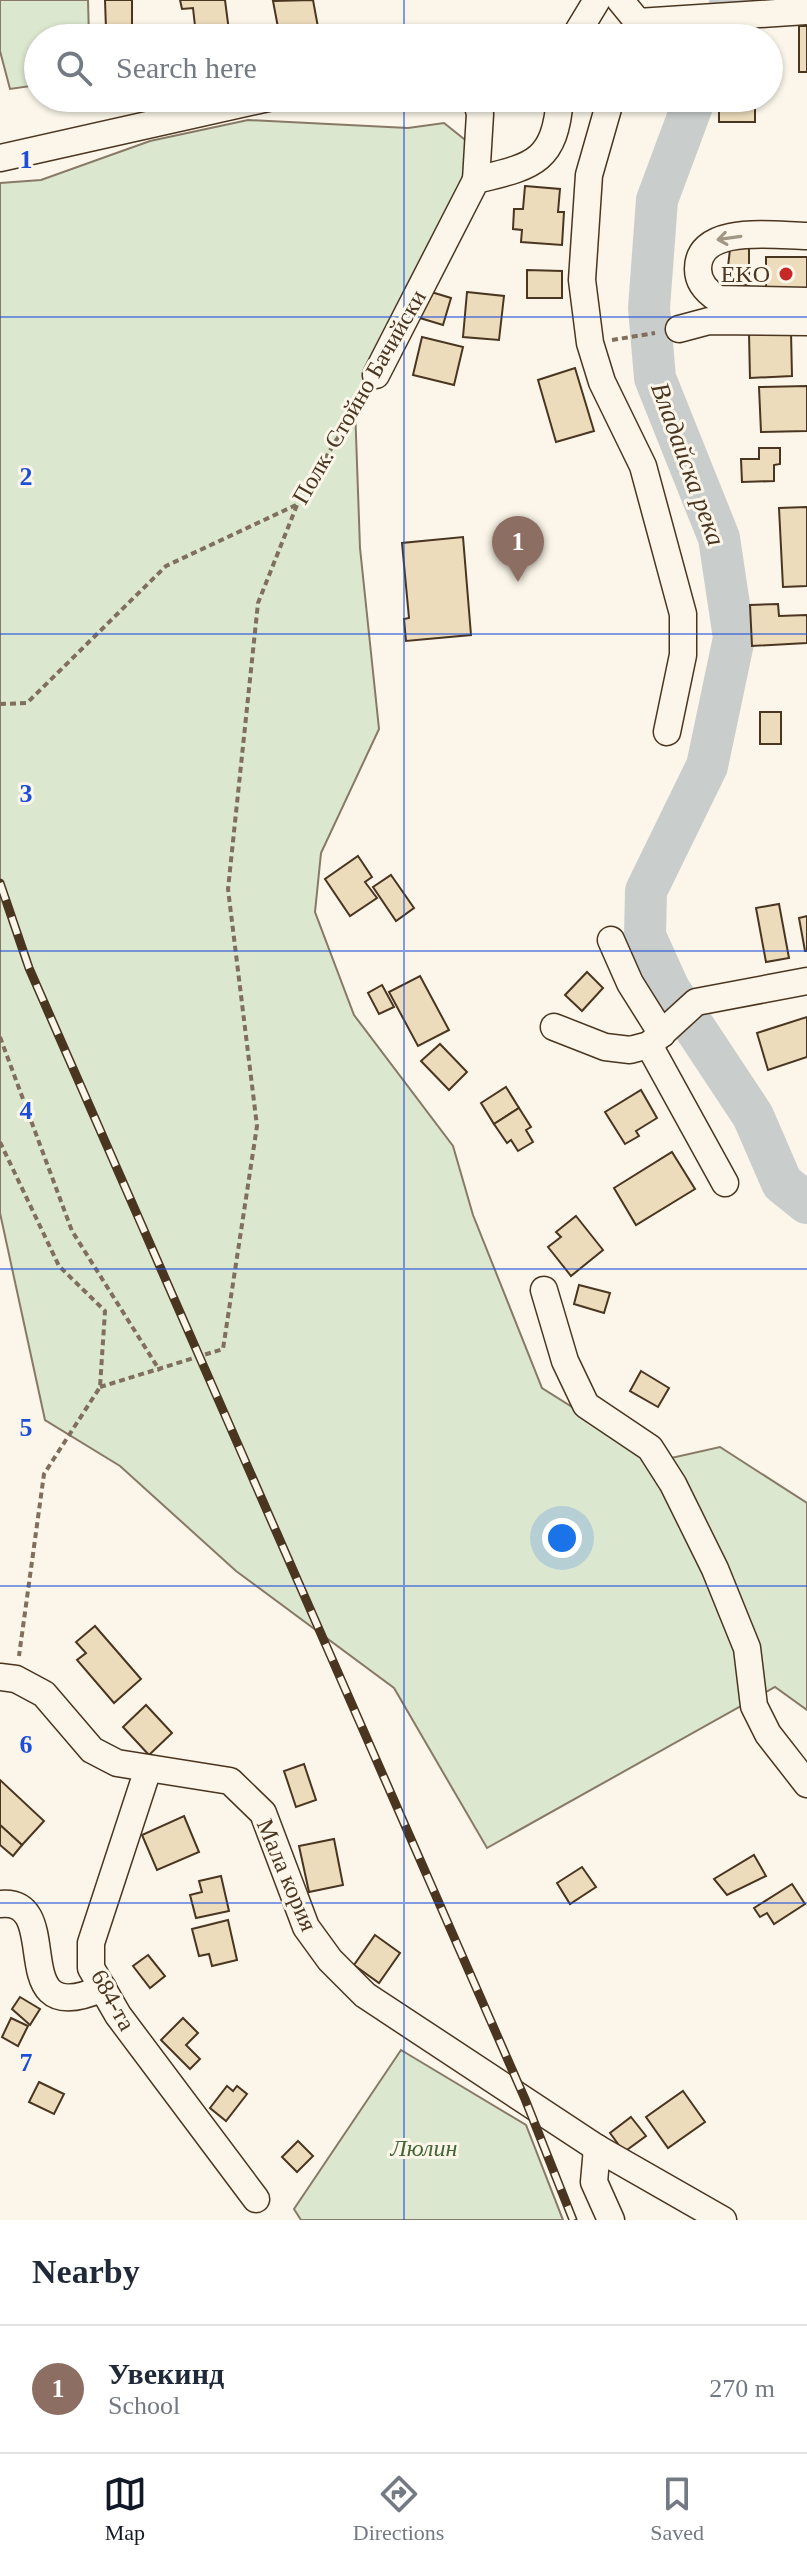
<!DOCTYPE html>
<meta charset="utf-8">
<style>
body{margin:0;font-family:Georgia,serif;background:#f2f2f3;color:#1f2937}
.you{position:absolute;left:562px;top:1538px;width:28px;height:28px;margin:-20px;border:6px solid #fff;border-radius:50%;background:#1a73e8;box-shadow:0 0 0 12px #1a73e833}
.badge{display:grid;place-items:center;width:52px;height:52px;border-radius:50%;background:#111827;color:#fff;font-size:26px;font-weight:700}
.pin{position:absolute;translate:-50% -66px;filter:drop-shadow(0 2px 4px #0008)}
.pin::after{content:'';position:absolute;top:42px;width:28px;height:24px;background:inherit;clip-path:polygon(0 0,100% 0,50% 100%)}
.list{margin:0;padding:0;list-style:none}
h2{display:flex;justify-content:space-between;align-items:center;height:104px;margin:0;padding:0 32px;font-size:34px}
h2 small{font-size:26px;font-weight:400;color:#747a83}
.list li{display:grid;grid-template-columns:52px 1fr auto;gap:24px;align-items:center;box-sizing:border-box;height:128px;padding:0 32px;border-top:2px solid #e0e1e3}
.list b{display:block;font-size:30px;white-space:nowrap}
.list p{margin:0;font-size:26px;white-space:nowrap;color:#747a83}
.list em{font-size:26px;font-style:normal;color:#747a83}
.icon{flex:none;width:44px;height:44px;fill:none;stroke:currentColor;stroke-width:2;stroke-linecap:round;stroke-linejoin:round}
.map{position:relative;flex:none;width:807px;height:2220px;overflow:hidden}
.search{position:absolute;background:#fff;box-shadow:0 2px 6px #0004;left:24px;right:24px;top:24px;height:88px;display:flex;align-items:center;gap:20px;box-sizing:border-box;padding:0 28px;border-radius:44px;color:#747a83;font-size:30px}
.sheet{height:232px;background:#fff}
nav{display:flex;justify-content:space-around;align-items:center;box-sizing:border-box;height:112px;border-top:2px solid #e0e1e3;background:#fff;font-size:22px;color:#747a83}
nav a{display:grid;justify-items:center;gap:4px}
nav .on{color:#111827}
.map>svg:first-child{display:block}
.green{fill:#dce7d0;stroke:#887966;stroke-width:2}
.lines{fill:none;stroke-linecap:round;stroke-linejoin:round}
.river{stroke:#c9cecd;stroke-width:42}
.building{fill:#ecdcbc;stroke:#4a3520;stroke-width:2}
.minor-casing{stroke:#4a3520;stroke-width:29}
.path{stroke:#7f6f5c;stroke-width:4;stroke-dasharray:6 4;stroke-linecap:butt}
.minor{stroke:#fbf6e9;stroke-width:26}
.rail-casing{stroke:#4a3520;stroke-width:9}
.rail{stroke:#fbf6e9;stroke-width:6;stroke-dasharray:18;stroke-linecap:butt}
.oneway{stroke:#a29684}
.grid{fill:none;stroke:#1d4ed8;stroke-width:2;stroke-opacity:0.55}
.poi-dot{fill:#c62828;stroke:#fbf6e9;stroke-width:3}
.labels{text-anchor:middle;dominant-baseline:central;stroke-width:6;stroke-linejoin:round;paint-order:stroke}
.poi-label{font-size:24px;fill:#4a3520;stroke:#fbf6e9;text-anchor:end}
.street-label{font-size:24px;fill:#4a3520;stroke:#fbf6e9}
.park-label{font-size:24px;font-style:italic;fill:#436837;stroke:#fbf6e9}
.water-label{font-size:26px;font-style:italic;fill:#4a3520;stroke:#fbf6e9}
.grid-label{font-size:26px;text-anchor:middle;font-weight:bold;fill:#1d4ed8;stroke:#fbf6e9;stroke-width:6;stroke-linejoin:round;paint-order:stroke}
</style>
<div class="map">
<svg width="807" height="2220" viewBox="0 0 807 2220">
<rect width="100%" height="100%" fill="#fbf6e9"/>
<g class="green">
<path d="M0,0H88L89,38H38V85L10,89L0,51Z"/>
<path d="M248,120L408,128L444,123L469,143L468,187L355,407L360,548L379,729L321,853L315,912L354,1015L453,1146L473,1215L542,1388L658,1461L720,1447L807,1503V1710L775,1687L487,1848L394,1688L236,1571L120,1466L45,1420L0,1213V183L41,180L150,141Z"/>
<path d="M401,2050L526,2125L563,2220H301L294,2209Z"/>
</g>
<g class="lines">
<g class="river">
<path d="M718,38L732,0"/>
<path d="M695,98L657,200L649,308L655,378L719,538L734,638L707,766L646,891L645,936L669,989L753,1116L782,1183L807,1203"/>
</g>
</g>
<g class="building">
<path d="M105,0H132V28L106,29Z"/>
<path d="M180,0H225L229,31L196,35L193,8L182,9Z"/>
<path d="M313,0L320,38H280L273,1Z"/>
<rect x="799" y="26" width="8" height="46"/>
<rect x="719" y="98" width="36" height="24"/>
<path d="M525,186L560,189L558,212H564L562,245L521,242L522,230L513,229L514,209H523Z"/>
<path d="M749,247V285H726L730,249Z"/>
<rect x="766" y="257" width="41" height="35"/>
<path d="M527,270L562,271V298H527Z"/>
<path d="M428,291L451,298L443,325L420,318Z"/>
<path d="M467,292L504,296L499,340L463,337Z"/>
<path d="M791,332L792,376L750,378L749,333Z"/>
<path d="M422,337L463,347L454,385L413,375Z"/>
<path d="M575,368L594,431L556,442L538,380Z"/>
<path d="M807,386V431L761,432L759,387Z"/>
<path d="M759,448H780V464L774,465V481L742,482L741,459H759Z"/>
<path d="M807,507V586L783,587L779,508Z"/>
<path d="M463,537L471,635L406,641L404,619L409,618L402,543Z"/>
<path d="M778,604L779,616L807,615V643L752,646L750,605Z"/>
<rect x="760" y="712" width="21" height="32"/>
<path d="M358,856L372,877L365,882L377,898L350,916L325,879Z"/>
<path d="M391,875L414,908L396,921L373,887Z"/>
<path d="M779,904L789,958L766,962L756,908Z"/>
<path d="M807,916V951H805L799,918Z"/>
<path d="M587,972L603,988L582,1011L565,995Z"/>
<path d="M420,976L449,1030L418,1046L389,992Z"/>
<path d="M382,985L394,1007L379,1014L368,993Z"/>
<path d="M807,1017V1057L768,1070L757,1033Z"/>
<path d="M440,1044L467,1072L449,1090L421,1061Z"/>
<path d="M506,1087L519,1108L494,1124L481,1103Z"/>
<path d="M641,1090L657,1118L636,1131L639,1136L625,1144L605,1112Z"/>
<path d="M519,1108L531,1127L526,1130L533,1142L518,1151L511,1140L507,1143L494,1124Z"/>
<path d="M672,1152L695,1189L636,1225L614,1188Z"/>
<path d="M576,1216L603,1250L571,1276L548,1247L561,1237L556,1232Z"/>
<path d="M579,1285L610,1293L604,1313L574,1304Z"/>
<path d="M641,1371L669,1388L658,1407L630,1391Z"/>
<path d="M95,1626L141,1679L114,1703L77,1660L86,1653L76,1642Z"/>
<path d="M146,1705L172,1733L149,1755L123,1727Z"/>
<path d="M304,1764L316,1800L296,1807L284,1771Z"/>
<path d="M0,1780L44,1821L22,1845L0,1825Z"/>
<path d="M184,1816L199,1852L157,1870L142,1835Z"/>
<path d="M0,1825L22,1845L13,1856L0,1845Z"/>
<path d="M334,1839L343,1885L309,1892L299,1846Z"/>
<path d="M754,1855L766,1876L727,1895L714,1879Z"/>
<path d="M582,1867L596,1887L570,1904L557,1883Z"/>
<path d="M221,1876L229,1911L196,1918L190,1895L202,1892L199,1881Z"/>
<path d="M792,1884L805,1904L774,1924L767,1913L760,1917L754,1908Z"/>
<path d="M228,1920L237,1960L212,1966L209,1954L199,1956L192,1929Z"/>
<path d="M375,1935L400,1953L379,1983L354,1965Z"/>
<path d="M148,1955L165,1976L150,1988L133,1966Z"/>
<path d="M20,1997L40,2009L30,2025L12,2009Z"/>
<path d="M11,2018L28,2026L18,2046L2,2037Z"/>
<path d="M183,2018L198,2033L186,2045L200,2059L190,2069L161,2040Z"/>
<path d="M39,2082L64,2094L54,2114L29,2102Z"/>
<path d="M227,2086L233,2091L237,2086L247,2094L226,2121L210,2108Z"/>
<path d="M683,2091L705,2122L668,2148L646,2117Z"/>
<path d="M631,2117L646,2136L624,2152L610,2133Z"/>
<path d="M298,2141L313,2156L297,2172L282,2157Z"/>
</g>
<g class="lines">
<defs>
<g id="minor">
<path d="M620,0L638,22L807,11"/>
<path d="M574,38L597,0"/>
<path d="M611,98L589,175L582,280L590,343L602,382L643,466L683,614V655L667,732"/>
<path d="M0,158L268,98"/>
<path d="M476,180L480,114L476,98"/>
<path d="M807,236C777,236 698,223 698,269C698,283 707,292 718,299L807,301"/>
<path d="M679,329L709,321L807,322"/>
<path d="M376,375L476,180C533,166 555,163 560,98"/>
<path d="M611,940L630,983L662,1034"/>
<path d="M554,1027L605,1047L630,1050L649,1045L696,1002L807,981"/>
<path d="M649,1045L725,1183"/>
<path d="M544,1290L565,1361L586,1405L650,1448L673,1484L715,1569L747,1648L754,1706L768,1734L807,1784"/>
<path d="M0,1677L16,1679L44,1694L92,1750L117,1763L230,1781L263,1813L306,1927L330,1960L365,1995L597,2148L723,2220"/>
<path d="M148,1769L91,1943V1968L118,2015L256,2199"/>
<path d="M0,1904C68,1897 0,2034 103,1988"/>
<path d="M597,2148L594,2182L611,2220"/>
</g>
</defs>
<use href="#minor" class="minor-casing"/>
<g class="path">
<path d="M612,340L655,333"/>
<path d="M0,704L27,703L166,566L296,505"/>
<path d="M0,1037L72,1231L160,1371"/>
<path d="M0,1142L59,1266L105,1311L100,1387L44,1474L19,1656"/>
<path d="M100,1387L223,1349L257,1126L228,889L258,603L297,505L363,396"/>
</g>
<use href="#minor" class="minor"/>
<defs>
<path id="rail" d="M0,883L29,968L525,2099L573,2220"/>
</defs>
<use href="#rail" class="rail-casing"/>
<use href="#rail" class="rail"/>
</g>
<defs><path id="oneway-shaft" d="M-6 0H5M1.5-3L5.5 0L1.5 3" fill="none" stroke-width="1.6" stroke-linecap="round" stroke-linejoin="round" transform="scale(2)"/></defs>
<use class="oneway" href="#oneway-shaft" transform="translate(729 238) rotate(172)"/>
<path class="grid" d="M404,0V38M404,98V2220M0,317H807M0,634H807M0,951H807M0,1269H807M0,1586H807M0,1903H807"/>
<circle class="poi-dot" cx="786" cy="274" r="8"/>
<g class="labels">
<g class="poi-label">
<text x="770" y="274">EKO</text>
</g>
<g class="street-label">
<text transform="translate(359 397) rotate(-60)">Полк. Стойно Бачийски</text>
<text transform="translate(287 1875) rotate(67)">Мала кория</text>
<text transform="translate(113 2000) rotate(61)">684-та</text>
</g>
<g class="park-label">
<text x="424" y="2148">Люлин</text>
</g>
<g class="water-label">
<text transform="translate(688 464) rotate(70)">Владайска река</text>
</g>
</g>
<g class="grid-label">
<text x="26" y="168">1</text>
<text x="26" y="485">2</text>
<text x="26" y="802">3</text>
<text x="26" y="1119">4</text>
<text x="26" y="1436">5</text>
<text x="26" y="1753">6</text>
<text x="26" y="2071">7</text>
</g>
</svg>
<div class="you"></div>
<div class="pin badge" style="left:518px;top:582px;background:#8d6e63">1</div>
<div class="search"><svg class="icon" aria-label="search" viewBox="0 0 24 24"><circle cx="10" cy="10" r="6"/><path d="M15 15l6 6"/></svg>Search here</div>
</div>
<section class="sheet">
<h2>Nearby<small></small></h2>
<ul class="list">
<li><span class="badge" style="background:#8d6e63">1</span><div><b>Увекинд</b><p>School</p></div><em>270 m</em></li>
</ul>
</section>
<nav>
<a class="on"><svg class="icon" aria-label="map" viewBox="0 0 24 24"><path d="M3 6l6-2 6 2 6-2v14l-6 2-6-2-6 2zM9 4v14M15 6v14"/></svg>Map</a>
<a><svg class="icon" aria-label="directions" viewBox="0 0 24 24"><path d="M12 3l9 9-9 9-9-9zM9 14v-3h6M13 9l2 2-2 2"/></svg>Directions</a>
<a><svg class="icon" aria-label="saved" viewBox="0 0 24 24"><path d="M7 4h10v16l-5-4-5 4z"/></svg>Saved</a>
</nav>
